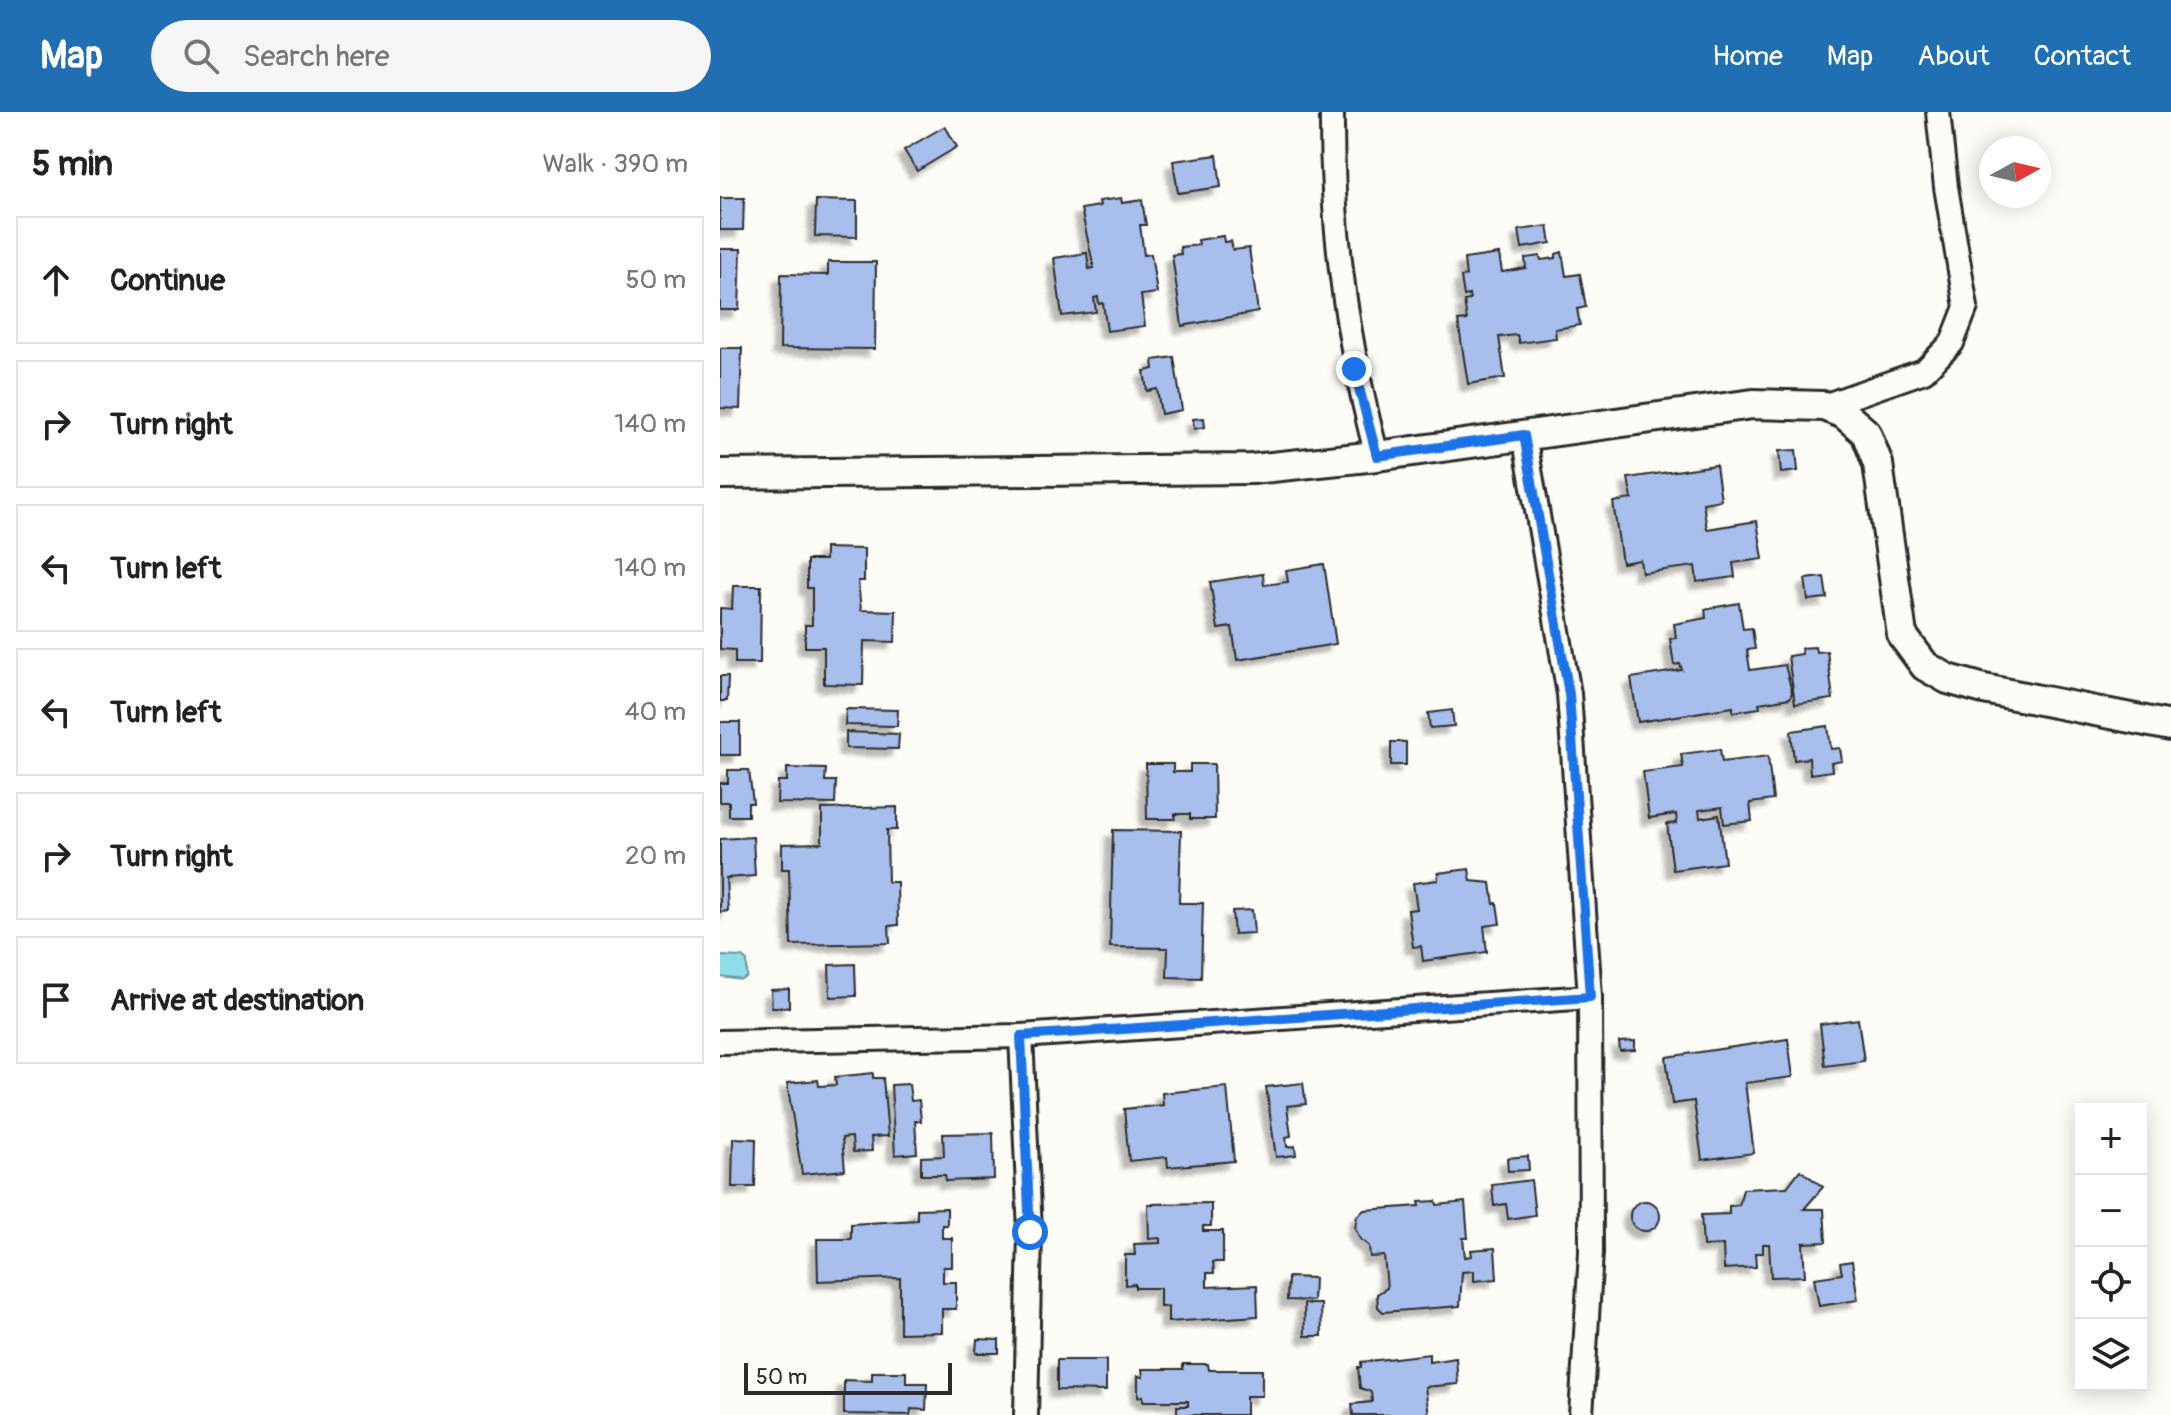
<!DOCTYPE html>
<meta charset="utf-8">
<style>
body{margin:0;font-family:Pangolin,sans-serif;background:#f6f6f6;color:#222}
.controls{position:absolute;right:24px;bottom:24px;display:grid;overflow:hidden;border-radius:0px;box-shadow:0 4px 20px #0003}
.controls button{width:72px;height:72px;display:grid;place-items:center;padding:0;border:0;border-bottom:2px solid #e0e0e0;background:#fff;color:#222;font:40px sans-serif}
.compass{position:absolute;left:1259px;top:24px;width:72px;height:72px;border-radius:50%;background:#fff;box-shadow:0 4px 20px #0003;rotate:82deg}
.scale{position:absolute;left:24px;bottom:20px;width:208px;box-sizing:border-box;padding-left:8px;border:4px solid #2b2b2b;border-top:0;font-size:22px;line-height:28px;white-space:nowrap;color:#2b2b2b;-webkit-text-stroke:6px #fdfcf7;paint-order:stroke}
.stop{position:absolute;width:24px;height:24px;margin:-18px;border:6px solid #1a73e8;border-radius:50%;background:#fff}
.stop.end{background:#1a73e8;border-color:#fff;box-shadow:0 2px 8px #0008}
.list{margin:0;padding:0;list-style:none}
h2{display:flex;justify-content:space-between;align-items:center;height:104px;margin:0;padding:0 32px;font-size:34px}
h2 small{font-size:26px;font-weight:400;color:#767676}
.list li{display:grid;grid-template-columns:52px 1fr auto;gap:24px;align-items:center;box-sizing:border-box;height:128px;margin:0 16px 16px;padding:0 16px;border:2px solid #e0e0e0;border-radius:0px}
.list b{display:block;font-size:30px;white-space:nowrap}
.list em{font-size:26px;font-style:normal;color:#767676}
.icon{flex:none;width:44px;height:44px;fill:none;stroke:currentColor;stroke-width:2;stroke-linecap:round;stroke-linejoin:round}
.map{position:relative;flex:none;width:1451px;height:1303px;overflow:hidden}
header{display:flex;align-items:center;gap:48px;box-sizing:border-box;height:112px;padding:0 40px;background:#1f6fb2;color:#fff}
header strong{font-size:38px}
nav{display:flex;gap:44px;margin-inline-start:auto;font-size:28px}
.search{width:560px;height:72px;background:#f6f6f6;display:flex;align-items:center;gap:20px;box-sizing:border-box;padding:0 28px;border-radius:44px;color:#767676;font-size:30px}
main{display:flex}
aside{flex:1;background:#fff}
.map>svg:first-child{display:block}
.water{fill:#8fdfeb;stroke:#67979e;stroke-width:2}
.building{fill:#a8beec;stroke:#2b2b2b;stroke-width:2;filter:url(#shadow)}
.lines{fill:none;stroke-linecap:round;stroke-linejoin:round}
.minor-casing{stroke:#2b2b2b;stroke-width:28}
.tertiary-casing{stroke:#2b2b2b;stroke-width:34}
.minor{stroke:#fdfcf7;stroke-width:22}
.tertiary{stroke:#fdfcf7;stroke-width:28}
.route{stroke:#1a73e8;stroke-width:10}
</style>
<header>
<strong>Map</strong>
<div class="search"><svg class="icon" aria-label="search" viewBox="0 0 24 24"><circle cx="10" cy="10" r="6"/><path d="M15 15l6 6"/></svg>Search here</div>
<nav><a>Home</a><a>Map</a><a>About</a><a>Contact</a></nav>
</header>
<main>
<aside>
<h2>5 min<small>Walk · 390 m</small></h2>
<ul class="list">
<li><svg class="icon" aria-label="ahead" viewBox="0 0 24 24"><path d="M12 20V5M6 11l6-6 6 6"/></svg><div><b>Continue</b></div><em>50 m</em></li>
<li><svg class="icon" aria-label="right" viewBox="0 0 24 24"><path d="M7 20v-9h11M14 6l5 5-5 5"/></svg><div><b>Turn right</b></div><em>140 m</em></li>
<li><svg class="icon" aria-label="left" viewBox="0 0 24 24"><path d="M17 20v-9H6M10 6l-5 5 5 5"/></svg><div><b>Turn left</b></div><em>140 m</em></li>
<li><svg class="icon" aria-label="left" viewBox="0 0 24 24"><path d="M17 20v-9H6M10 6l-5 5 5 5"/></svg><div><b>Turn left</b></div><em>40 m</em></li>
<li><svg class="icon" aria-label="right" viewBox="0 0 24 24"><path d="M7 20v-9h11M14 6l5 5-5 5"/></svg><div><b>Turn right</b></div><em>20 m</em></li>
<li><svg class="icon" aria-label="arrive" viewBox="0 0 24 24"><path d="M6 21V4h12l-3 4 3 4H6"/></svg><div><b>Arrive at destination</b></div></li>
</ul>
</aside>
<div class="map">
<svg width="1451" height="1303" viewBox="0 0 1451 1303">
<defs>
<filter id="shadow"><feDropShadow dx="-7" dy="7" stdDeviation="2" flood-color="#0004"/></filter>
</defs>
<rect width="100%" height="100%" fill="#fdfcf7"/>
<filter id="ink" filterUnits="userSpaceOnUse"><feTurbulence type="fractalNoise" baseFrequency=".0125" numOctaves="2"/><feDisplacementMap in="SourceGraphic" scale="16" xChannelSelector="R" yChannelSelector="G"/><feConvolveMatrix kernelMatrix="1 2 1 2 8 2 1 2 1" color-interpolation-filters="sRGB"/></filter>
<g filter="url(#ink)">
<path class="water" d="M0,844L22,845L27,849V865L22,868L0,865Z"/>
<g class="building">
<path d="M225,14L237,35L197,59L184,38Z"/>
<path d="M497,43L501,75L458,81L453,49Z"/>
<path d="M0,86H24L23,118H0Z"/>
<path d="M401,86L402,91L422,88L426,113H420L424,143L431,142L437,181L421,183L425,214L387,219L383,191L379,192L378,185L374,186L376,200L342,204L334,146L367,141L369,157L374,156L361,97L380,94L379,89Z"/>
<path d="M96,88L137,89V125L95,124Z"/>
<path d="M828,114L831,131L802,136L799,118Z"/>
<path d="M503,124L504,130L511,129L513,138L529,136L538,200L462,214L452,143L461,142L460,135L479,133L478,128Z"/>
<path d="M0,137H21L19,198H0Z"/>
<path d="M842,140L846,164L860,162L866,195L857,197L860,213L835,217L836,226L799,231L797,223L779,225L785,266L748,272L738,209L747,208L744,189L750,188L749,183L744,184L741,165L746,164L744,147L779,142L782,160L806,156L805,146L820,144L821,148L836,146V142Z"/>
<path d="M108,150H156L155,237L60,236L61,162L108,163Z"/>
<path d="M0,236H22L20,297L0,296Z"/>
<path d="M454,245L462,298L441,302L437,277L427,279L424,259L434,257L433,248Z"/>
<path d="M484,306L485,315L474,317L473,307Z"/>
<path d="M1076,338L1078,359L1061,361L1059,339Z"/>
<path d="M996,353L1001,388L983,391L987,417L1037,409L1043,447L1013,451L1015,465L977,470L975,454L922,461L920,448L902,451L893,390L912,387L908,366Z"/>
<path d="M105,436L144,437V469H138L141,498L176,499L175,530L144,529L143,573L104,572V535H85V513H92V476H87V448H105Z"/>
<path d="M604,452L616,532L517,548L512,515L498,517L490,470L543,462L544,473L568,470L566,458Z"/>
<path d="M1104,465L1107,486L1088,488L1085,467Z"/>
<path d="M13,474H41L40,551H15V538L0,537V496L12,497Z"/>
<path d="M1019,491L1023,517L1032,516L1035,537L1027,538L1030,558L1065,553L1072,580L1070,586L1039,591L1040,596L1013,600V595L918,610L911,566L962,558L960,552L954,553L950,527L956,526L954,512L986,506L985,497Z"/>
<path d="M1095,535L1096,540L1107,539L1113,587L1075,592L1068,544L1082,542L1081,536Z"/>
<path d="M0,564H8L7,589H0Z"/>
<path d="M126,597L178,598L177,614L125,613Z"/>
<path d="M732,598L734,614L710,616L708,601Z"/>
<rect x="0" y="610" width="20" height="33"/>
<path d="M1108,614L1111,637L1120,636L1122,649L1111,651L1112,659L1090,662L1089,646L1074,648L1071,619Z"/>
<path d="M126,620L179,622L178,637L126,636Z"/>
<rect x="671" y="630" width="15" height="23"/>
<path d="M1000,637L1002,650L1048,644L1053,688L1030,691L1032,709L1004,712L1002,695L979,698L980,706L999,703L1005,751L953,758L947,712L957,711L956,702L929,706L923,660L963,655L961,642Z"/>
<path d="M426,652H453V660H470V652H494L495,707H470V702H455V707H427Z"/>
<path d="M67,656L106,657L105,669H116L115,692L57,691L58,669H67Z"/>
<path d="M8,658H29L33,691H28V704H9V690H0V671H8Z"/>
<path d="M177,695V718H167L168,770H177L178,813L169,814L170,831L71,833L69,757H62V732L102,731V697Z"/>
<path d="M393,718L461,719L459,791H483L481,866L447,865L448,836L390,835Z"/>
<path d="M33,725L35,764L6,766L8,799L0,800V727Z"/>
<path d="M749,757L751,769L771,771L774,792L777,791L780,812L764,814L767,840L703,849L701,834L693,835L688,798L697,797L693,771L718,768V761Z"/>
<path d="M532,798L534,821L514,822L512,799Z"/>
<path d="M135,852L136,884L110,885L109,853Z"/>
<path d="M69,877V895H52L51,878Z"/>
<path d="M1138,907L1144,949L1105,954L1100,912Z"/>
<path d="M1068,927L1073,965L1025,971L1034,1041L982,1048L974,989L952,992L946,945Z"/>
<path d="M915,929V938L900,939L899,930Z"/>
<path d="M153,961V966H163L168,1024L151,1025L152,1039L133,1040L132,1025L122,1026L125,1058L82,1062L67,971L98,968L99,974L116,973L115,965Z"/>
<path d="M583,971L586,992L567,994L571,1024L566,1025L567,1035L575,1034L576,1043L556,1045L546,975Z"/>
<path d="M189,972L191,989L199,988L201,1009H195L197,1041L175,1043L171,973Z"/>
<path d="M507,975L514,1049L448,1055L447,1045L409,1049L404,997L443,993L442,981Z"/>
<path d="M273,1021L274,1067L226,1069L225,1063H201V1045L224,1044L223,1022Z"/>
<path d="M13,1026L36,1027L35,1075H12Z"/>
<path d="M808,1044L809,1058L788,1059L787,1046Z"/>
<path d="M1080,1058L1103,1075L1084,1097H1104L1106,1130L1083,1131L1085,1164L1051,1165L1049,1132H1043V1141H1035L1036,1155L1004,1157L1003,1133L983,1134L981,1103L1009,1102V1094L1019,1093L1023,1077L1067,1075Z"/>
<path d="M811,1068L815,1103L788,1107L786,1092L774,1094L772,1073Z"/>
<circle cx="925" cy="1104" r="15"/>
<path d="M716,1089L717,1093L745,1090L748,1126H743L745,1145L752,1144L751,1138L775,1136L777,1167L754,1169V1159L742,1160L740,1194L663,1200L658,1195L657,1182L667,1176L664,1144L650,1145L649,1134L640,1127L635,1116L637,1104L644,1098L700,1094L699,1090Z"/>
<path d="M491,1091V1114H483V1119H503V1150H493L494,1161H487V1175L537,1173L538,1204L448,1210V1195H440V1176H415V1172L405,1173V1143H415L414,1132L440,1131V1126L429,1127L428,1092Z"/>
<path d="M227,1096V1113H222V1126H232V1155H223V1170H236V1197H222V1220L180,1221V1166L98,1169L97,1127H131V1112L197,1108V1097Z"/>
<path d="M1132,1149L1138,1188L1099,1194L1094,1166L1122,1162L1120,1151Z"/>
<path d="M568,1165L594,1166L593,1189L567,1188Z"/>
<path d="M584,1192H601L602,1224H585Z"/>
<path d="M257,1227L279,1228V1241H256Z"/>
<path d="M709,1242V1250L736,1246L738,1272L705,1275L709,1303H633L632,1292L652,1290L651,1280L640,1276L638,1255H641V1250Z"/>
<path d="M337,1248H386V1279L337,1278Z"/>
<path d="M463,1252H488L489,1258H542V1284H526V1303H457V1294H468V1289H423V1284L418,1285V1264L423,1265L422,1257H463Z"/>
<path d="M152,1260H186V1271H207L206,1298L191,1297L190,1303L124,1302V1268L152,1269Z"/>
</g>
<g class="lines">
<defs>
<g id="minor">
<path d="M612,0C611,118 627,230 657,344"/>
<path d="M1104,294L1204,259L1232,231L1246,195L1226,75L1218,0"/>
<path d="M804,323L849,582L870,885L871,1140L861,1303"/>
<path d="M301,924L310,1120L306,1303"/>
<path d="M0,930L301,924L870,885"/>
</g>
<path id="tertiary" d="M0,362L532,357L657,344L1033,292L1104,294L1124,302L1146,321L1158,352L1182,523L1205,554L1228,567L1264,577L1451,614"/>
</defs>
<use href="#minor" class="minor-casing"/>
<use href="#tertiary" class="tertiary-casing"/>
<use href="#minor" class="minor"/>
<use href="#tertiary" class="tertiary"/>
</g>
</g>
<g class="lines" filter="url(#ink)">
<path class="route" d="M310,1120L301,924L870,885L849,582L804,323L657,344L634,257"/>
</g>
</svg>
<div class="controls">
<button>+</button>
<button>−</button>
<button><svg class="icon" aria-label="locate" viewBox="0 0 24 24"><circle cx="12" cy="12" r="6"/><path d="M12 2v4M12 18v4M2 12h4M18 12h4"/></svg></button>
<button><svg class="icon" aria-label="layers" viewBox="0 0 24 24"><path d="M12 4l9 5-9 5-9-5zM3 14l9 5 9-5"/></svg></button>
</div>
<svg class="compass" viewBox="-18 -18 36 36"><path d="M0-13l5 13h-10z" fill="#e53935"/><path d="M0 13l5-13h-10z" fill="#767676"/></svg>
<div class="scale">50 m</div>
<div class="stop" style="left:310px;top:1120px"></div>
<div class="stop end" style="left:634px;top:257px"></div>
</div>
</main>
